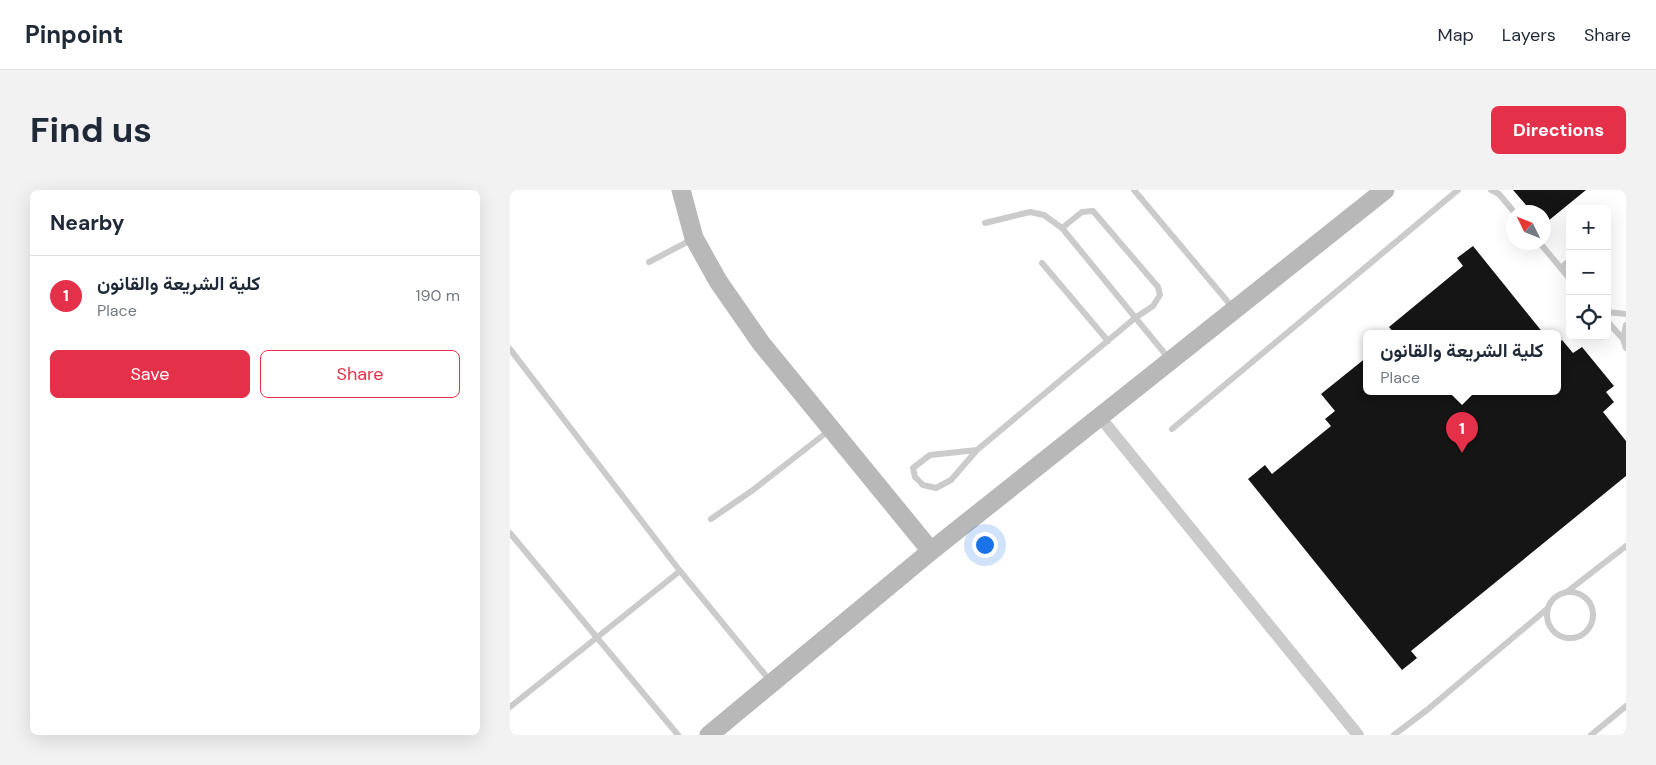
<!DOCTYPE html>
<meta charset="utf-8">
<style>
body{margin:0;font-family:"DM Sans",Vazirmatn,sans-serif;background:#f2f2f3;color:#1f2937}
.controls{position:absolute;right:15px;top:15px;display:grid;overflow:hidden;border-radius:8px;box-shadow:0 5px 20px #0002}
.controls button{width:45px;height:45px;display:grid;place-items:center;padding:0;border:0;border-bottom:1px solid #e0e1e3;background:#fff;color:#1f2937;font:25px sans-serif}
.compass{position:absolute;left:996px;top:15px;width:45px;height:45px;border-radius:50%;background:#fff;box-shadow:0 5px 20px #0002;rotate:313deg}
.you{position:absolute;left:474px;top:354px;width:18px;height:18px;margin:-12px;border:4px solid #fff;border-radius:50%;background:#1a73e8;box-shadow:0 0 0 8px #1a73e833}
.badge{display:grid;place-items:center;width:32px;height:32px;border-radius:50%;background:#e53049;color:#fff;font-size:16px;font-weight:700}
.pin{position:absolute;translate:-50% -41px;filter:drop-shadow(0 1px 2px #0008)}
.pin::after{content:'';position:absolute;top:26px;width:18px;height:15px;background:inherit;clip-path:polygon(0 0,100% 0,50% 100%)}
.popup{position:absolute;left:853px;top:140px;width:198px;height:65px;box-sizing:border-box;display:grid;place-content:center;border-radius:8px;background:#fff;filter:drop-shadow(0 1px 4px #0005);font-size:16px;white-space:nowrap;color:#747a83}
.popup b{font-size:19px;color:#1f2937}
.popup::after{content:'';position:absolute;left:50%;top:100%;margin-left:-10px;border:10px solid transparent;border-top-color:#fff}
.list{margin:0;padding:0;list-style:none}
h2{display:flex;justify-content:space-between;align-items:center;height:65px;margin:0;padding:0 20px;font-size:21px}
h2 small{font-size:16px;font-weight:400;color:#747a83}
.list li{display:grid;grid-template-columns:32px 1fr auto;gap:15px;align-items:center;box-sizing:border-box;height:80px;padding:0 20px;border-top:1px solid #e0e1e3}
.list b{display:block;font-size:19px;white-space:nowrap}
.list p{margin:0;font-size:16px;white-space:nowrap;color:#747a83}
.list em{font-size:16px;font-style:normal;color:#747a83}
.actions{display:flex;gap:10px;padding:15px 20px}
.actions a{flex:1;padding:11px 0;border:1px solid #e53049;border-radius:8px;text-align:center;font-size:18px;color:#e53049}
.actions .main{background:#e53049;color:#fff}
.icon{flex:none;width:28px;height:28px;fill:none;stroke:currentColor;stroke-width:2;stroke-linecap:round;stroke-linejoin:round}
.map{position:relative;flex:none;width:1116px;height:545px;overflow:hidden;border-radius:8px}
header{display:flex;align-items:center;gap:30px;box-sizing:border-box;height:70px;padding:0 25px;background:#fff;border-bottom:1px solid #e0e1e3}
header strong{font-size:24px}
nav{display:flex;gap:28px;margin-inline-start:auto;font-size:18px}
.intro{display:flex;align-items:center;justify-content:space-between;box-sizing:border-box;height:120px;padding:0 30px}
h1{margin:0;font-size:35px}
.button{padding:12px 22px;border-radius:8px;background:#e53049;color:#fff;font-size:18px;font-weight:700}
main{display:flex;gap:30px;padding:0 30px}
aside{flex:1;background:#fff;border-radius:8px;box-shadow:0 5px 20px #0002}
.map>svg:first-child{display:block}
.building{fill:#151515}
.lines{fill:none;stroke-linecap:round;stroke-linejoin:round}
.lane{stroke:#cbcbcb;stroke-width:6}
.street{stroke:#cbcbcb;stroke-width:12}
.secondary{stroke:#b8b8b8;stroke-width:19}
</style>
<header>
<strong>Pinpoint</strong>
<nav><a>Map</a><a>Layers</a><a>Share</a></nav>
</header>
<div class="intro"><h1>Find us</h1><a class="button">Directions</a></div>
<main>
<aside>
<h2>Nearby<small></small></h2>
<ul class="list">
<li><span class="badge">1</span><div><b>كلية الشريعة والقانون</b><p>Place</p></div><em>190 m</em></li>
</ul>
<div class="actions"><a class="main">Save</a><a>Share</a></div>
</aside>
<div class="map">
<svg width="1116" height="545" viewBox="0 0 1116 545">
<rect width="100%" height="100%" fill="#fff"/>
<g class="building">
<path d="M1003,0H1076L1038,31L1034,25V22H1031L1028,19L1022,22Z"/>
<path d="M963,56L1034,144H885L879,137L953,76L947,68Z"/>
<path d="M1052,150L1063,163L1072,157L1104,196L1096,202L1104,212L1093,222L1116,251V286L901,461L907,468L892,480L738,289L755,275L762,284L821,236L815,229L825,221L811,204L857,167V202H1047V154Z"/>
</g>
<g class="lines">
<g class="lane">
<path d="M624,0L723,118"/>
<path d="M981,0L989,4L1004,22"/>
<path d="M475,33L520,22L534,25L552,38L660,170"/>
<path d="M1029,52L1060,89"/>
<path d="M139,72L183,49"/>
<path d="M532,73L598,151"/>
<path d="M1051,78L1060,70"/>
<path d="M1097,122L1116,124"/>
<path d="M1097,131L1113,149"/>
<path d="M1116,135L1113,149L1116,158"/>
<path d="M0,159L170,381L261,492"/>
<path d="M662,239L948,0"/>
<path d="M467,260L420,265L403,278L405,287L413,295L426,298L441,290L467,260L625,128L643,116L650,105L648,97L583,21L572,22L552,38"/>
<path d="M201,329L243,300L321,239"/>
<path d="M0,343L168,545"/>
<path d="M1058,401L1116,356"/>
<circle cx="1060" cy="425" r="23"/>
<path d="M0,517L170,381"/>
<path d="M884,545L917,520L1037,419"/>
<path d="M1081,545L1116,516"/>
</g>
<path class="street" d="M590,227L848,545"/>
<g class="secondary">
<path d="M171,0L184,48L208,91L251,153L421,361"/>
<path d="M199,545L421,361L875,0"/>
</g>
</g>
</svg>
<div class="controls">
<button>+</button>
<button>−</button>
<button><svg class="icon" aria-label="locate" viewBox="0 0 24 24"><circle cx="12" cy="12" r="6"/><path d="M12 2v4M12 18v4M2 12h4M18 12h4"/></svg></button>
</div>
<svg class="compass" viewBox="-18 -18 36 36"><path d="M0-13l5 13h-10z" fill="#e53935"/><path d="M0 13l5-13h-10z" fill="#747a83"/></svg>
<div class="you"></div>
<div class="pin badge" style="left:952px;top:263px">1</div>
<div class="popup"><b>كلية الشريعة والقانون</b>Place</div>
</div>
</main>
